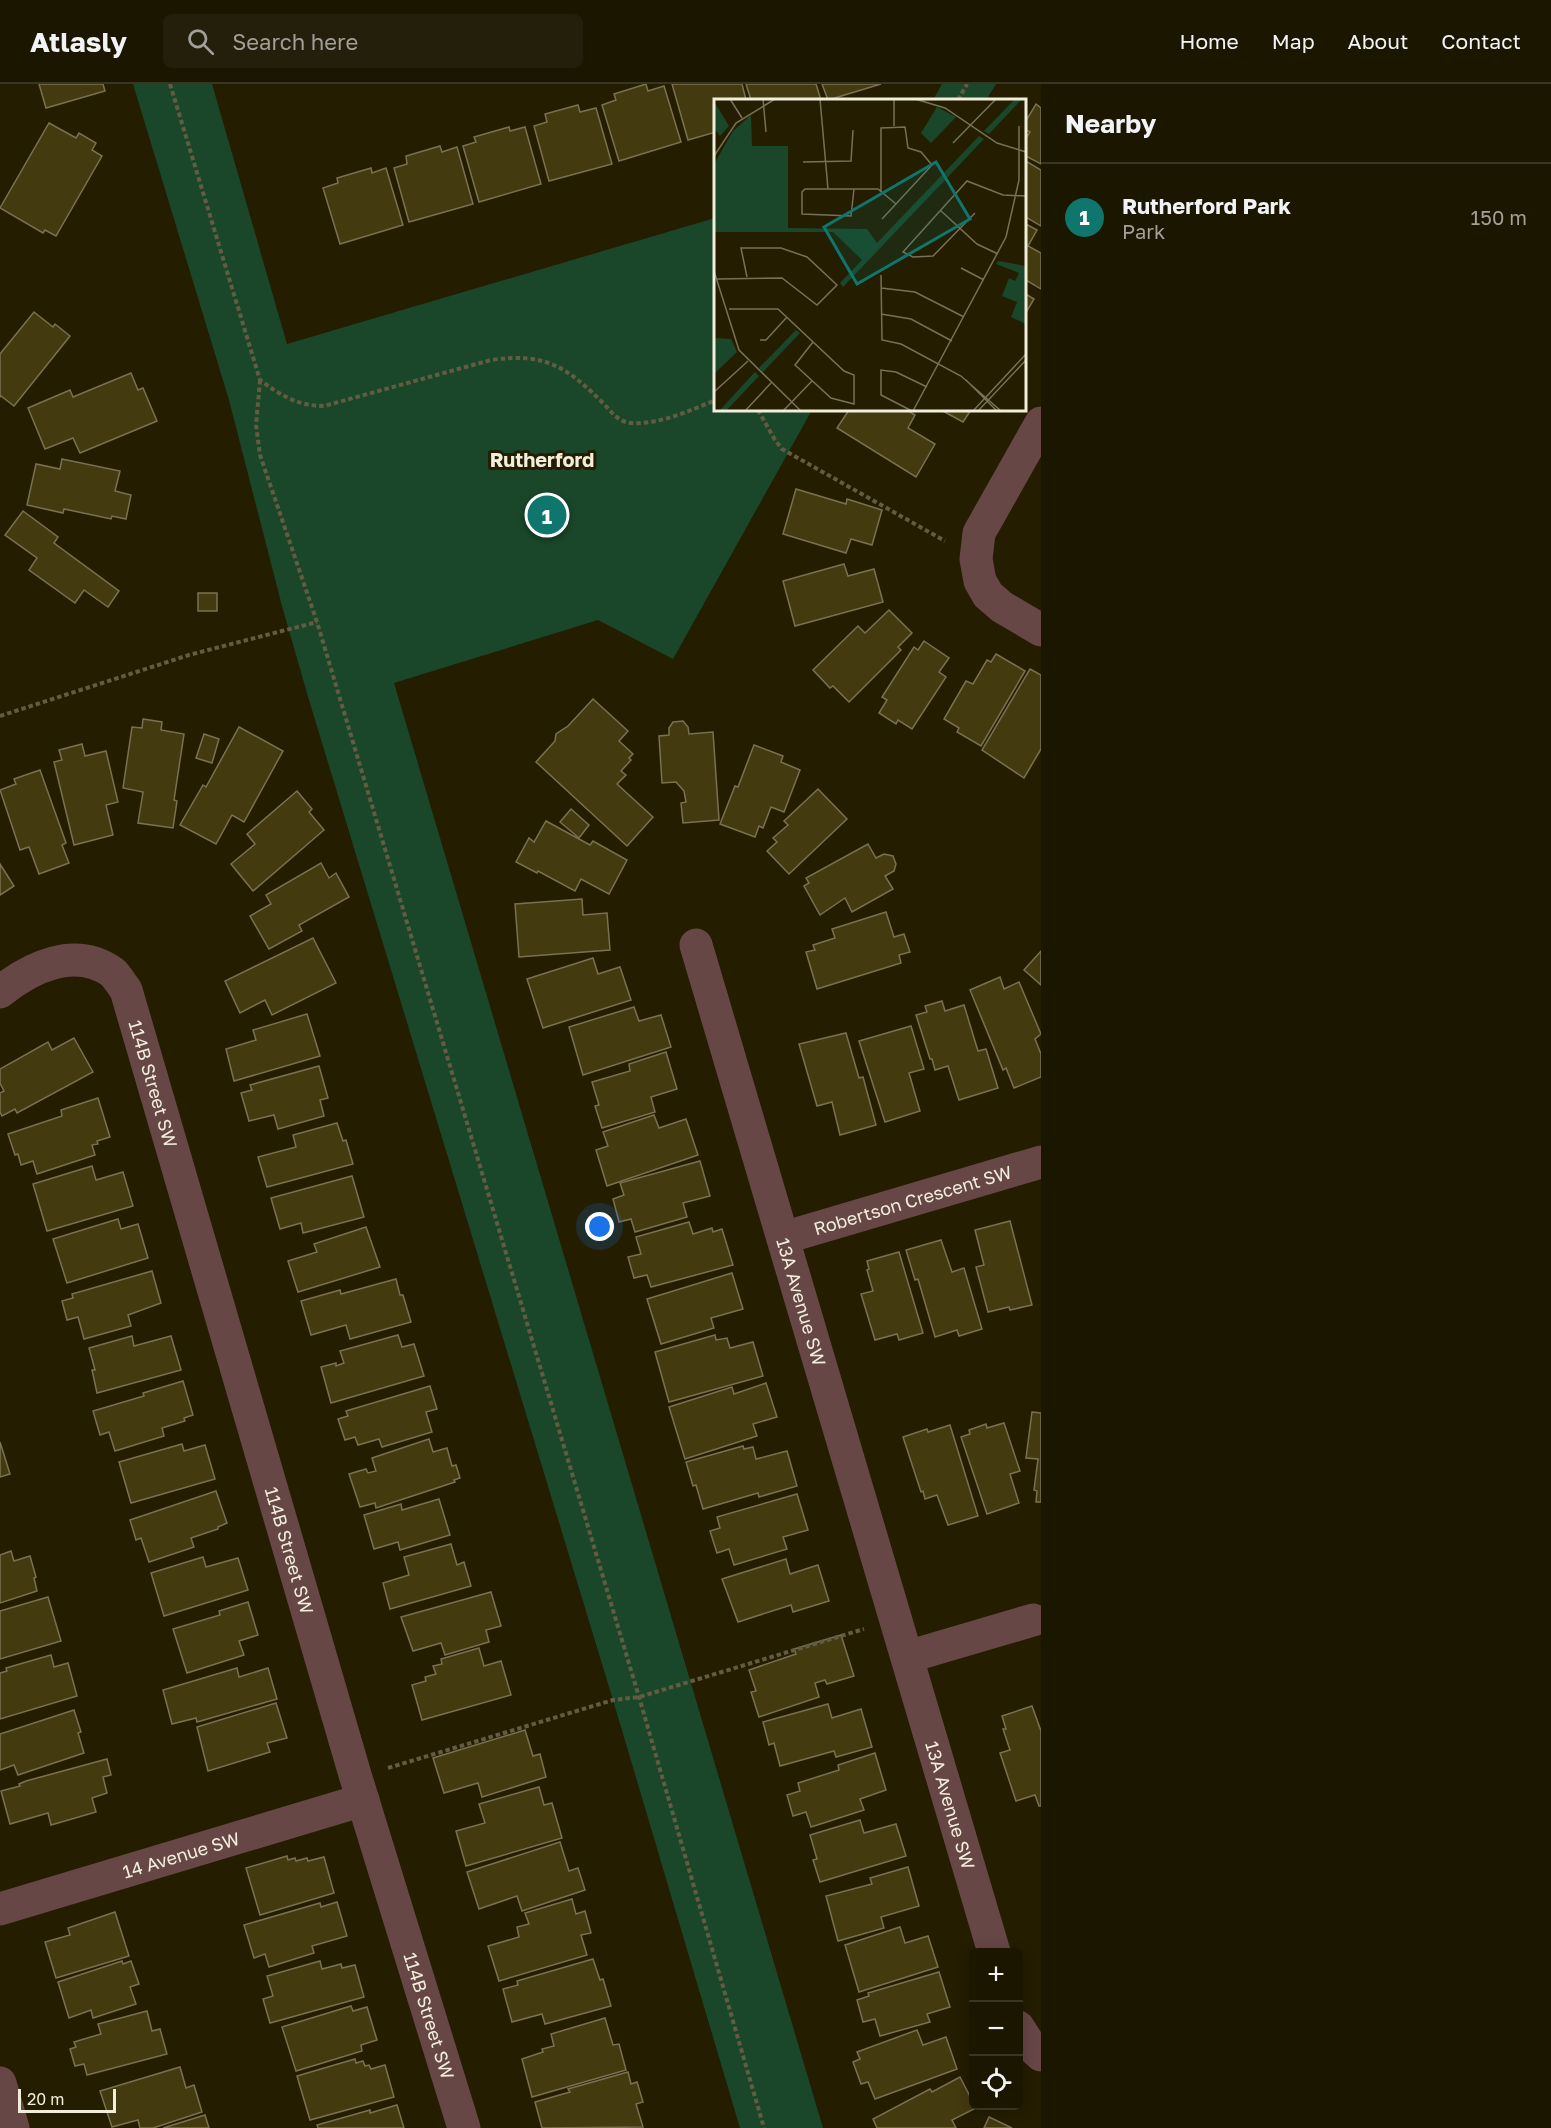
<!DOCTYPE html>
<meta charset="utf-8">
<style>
body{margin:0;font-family:"Golos Text",sans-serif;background:#241f0a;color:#f1f3f6}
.controls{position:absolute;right:18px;bottom:18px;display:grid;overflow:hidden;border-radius:9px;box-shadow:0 3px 15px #0003}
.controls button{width:54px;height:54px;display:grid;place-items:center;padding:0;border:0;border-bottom:2px solid #393522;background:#1b1600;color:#f1f3f6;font:30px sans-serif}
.scale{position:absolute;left:18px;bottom:15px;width:98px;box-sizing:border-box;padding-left:6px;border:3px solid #f2eedc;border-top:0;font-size:16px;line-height:21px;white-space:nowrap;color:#f2eedc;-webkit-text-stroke:4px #241d00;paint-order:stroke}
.you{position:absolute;left:600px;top:1143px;width:21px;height:21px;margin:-15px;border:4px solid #fff;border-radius:50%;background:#1a73e8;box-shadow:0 0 0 9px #1a73e833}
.badge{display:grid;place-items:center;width:39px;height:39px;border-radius:50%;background:#0f766e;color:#fff;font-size:20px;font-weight:700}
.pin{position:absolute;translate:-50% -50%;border:3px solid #fff;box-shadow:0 2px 6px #0006}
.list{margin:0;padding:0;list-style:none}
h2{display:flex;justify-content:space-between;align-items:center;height:78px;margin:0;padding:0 24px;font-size:26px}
h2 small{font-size:20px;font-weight:400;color:#a09f99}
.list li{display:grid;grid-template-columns:39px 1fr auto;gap:18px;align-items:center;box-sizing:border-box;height:108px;padding:0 24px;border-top:2px solid #393522}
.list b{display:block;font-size:22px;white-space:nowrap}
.list p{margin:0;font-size:20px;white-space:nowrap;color:#a09f99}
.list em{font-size:20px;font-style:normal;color:#a09f99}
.icon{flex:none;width:33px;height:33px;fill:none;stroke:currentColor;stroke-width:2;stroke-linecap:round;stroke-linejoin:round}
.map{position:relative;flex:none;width:1041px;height:2044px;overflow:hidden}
header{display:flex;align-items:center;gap:36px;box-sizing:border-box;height:84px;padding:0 30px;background:#1b1600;border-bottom:2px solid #393522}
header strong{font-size:28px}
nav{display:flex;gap:33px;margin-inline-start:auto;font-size:21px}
.search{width:420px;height:54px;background:#241f0a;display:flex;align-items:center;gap:15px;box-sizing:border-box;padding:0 21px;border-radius:9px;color:#a09f99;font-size:22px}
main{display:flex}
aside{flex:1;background:#1b1600}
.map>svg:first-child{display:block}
.green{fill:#1a472a}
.building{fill:#443a10;stroke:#7a7151;stroke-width:1.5}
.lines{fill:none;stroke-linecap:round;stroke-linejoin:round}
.path{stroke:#625c42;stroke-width:4;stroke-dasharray:4.5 3;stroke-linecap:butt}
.minor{stroke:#674646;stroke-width:33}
.labels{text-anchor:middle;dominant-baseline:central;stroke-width:6;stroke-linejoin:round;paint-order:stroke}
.street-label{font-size:18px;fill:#f2eedc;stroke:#241d00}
.neighbourhood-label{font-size:20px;font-weight:bold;fill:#f2eedc;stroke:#241d00}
.inset-road{fill:none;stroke:#767158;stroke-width:1.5}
.view{fill:#0f766e;fill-opacity:0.15;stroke:#0f766e;stroke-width:3}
.inset-edge{fill:none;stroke:#f2eedc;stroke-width:3}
</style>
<header>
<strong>Atlasly</strong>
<div class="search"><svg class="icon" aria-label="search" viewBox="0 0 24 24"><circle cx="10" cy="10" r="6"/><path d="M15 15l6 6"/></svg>Search here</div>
<nav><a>Home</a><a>Map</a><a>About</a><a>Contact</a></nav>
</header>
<main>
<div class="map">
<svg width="1041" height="2044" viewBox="0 0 1041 2044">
<rect width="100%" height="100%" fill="#241d00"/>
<g class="green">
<path d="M133,0H212L287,260L715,134L716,326H812L673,575L598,536L394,599L823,2044H740L613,1616L309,616L282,522L229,316Z"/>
<path d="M942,0H996L986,16H933Z"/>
</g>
<g class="building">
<path d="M39,0H103L105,7L46,24Z"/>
<path d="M646,0L648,7L664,2L681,58L619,77L602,21L616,16L614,10Z"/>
<path d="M672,0H742L746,16H716V48L688,56Z"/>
<path d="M746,0H816L821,16H751Z"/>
<path d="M822,0H881L828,16Z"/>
<path d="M1036,20L1041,24V80L1024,71V57L1030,48L1024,45V40Z"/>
<path d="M578,21L580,28L596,24L612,80L549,97L534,42L547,38L545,30Z"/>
<path d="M49,39L76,54L79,49L96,59L92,66L102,72L56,152L45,146L43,149L0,124Z"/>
<path d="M509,43L510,47L525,43L541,100L479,118L463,62L476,58L474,53Z"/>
<path d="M440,62L442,68L457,63L473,120L409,138L394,84L407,80L406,72Z"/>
<path d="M1024,76L1041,86V142L1024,132Z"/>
<path d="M371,84L372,89L386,84L403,141L340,160L323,104L338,99L337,94Z"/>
<path d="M1024,139L1037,146L1028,162L1041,169V205L1024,195Z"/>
<path d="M1024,209L1034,215L1024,232Z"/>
<path d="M34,228L53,243L55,240L70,252L14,322L1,312L0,313V270Z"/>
<path d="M131,289L138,306L143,304L157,337L80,369L73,354L45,365L28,324L70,306L73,313Z"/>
<path d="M849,326H907L915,331L908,344L935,360L916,393L837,344Z"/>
<path d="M941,326H971L963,338Z"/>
<path d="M62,375L120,387L115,407L131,411L126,435L112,432L111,435L64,425L63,429L27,421L36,380L60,385Z"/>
<path d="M796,405L846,420L847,415L882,426L872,461L851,455L846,469L783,450Z"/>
<path d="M23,427L58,453L54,459L119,507L108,523L84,506L75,519L29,486L37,474L5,451Z"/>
<path d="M844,480L848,492L874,485L883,518L795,542L783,497Z"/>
<rect x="198" y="509" width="19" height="18"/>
<path d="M889,526L912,549L898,563L901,566L849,618L833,602L830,604L813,586L858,542L865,549Z"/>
<path d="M924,557L949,574L939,588L946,593L912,645L898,636L896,640L879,629L887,616L882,613L914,563L918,566Z"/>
<path d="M996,570L1025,587L981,662L957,648L959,644L944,635L966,597L973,600L987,576L991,578Z"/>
<path d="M1030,585L1041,591V665L1024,694L982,666Z"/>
<path d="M593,615L628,647L619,657L633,670L629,674L631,676L621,687L626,691L617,700L653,733L627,762L536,678L555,657L556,650L568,642Z"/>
<path d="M143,635L162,638L161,646L184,650L174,716L177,717L173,744L138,739L143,708L123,704L132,643L142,644Z"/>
<path d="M683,637L688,643L689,650L713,648L719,736L683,739L681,719L686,718L684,707L676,698L662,699L659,652L669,651V644L673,638Z"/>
<path d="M239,643L283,667L244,738L232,731L216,760L180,741L203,701L206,703Z"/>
<path d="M204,650L219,655L212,679L196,674Z"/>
<path d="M82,660L85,672L106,667L118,718L106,721L113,751L74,761L54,678L62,676L59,666Z"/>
<path d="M754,661L783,672L781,678L800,686L784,728L771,723L763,744L759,742L755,753L720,740L735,702L738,703Z"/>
<path d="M40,686L66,759L62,761L69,779L39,790L29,763L20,766L0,706L16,700L14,695Z"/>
<path d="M818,705L847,735L789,790L767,767L777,758L773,754L788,741L784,737Z"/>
<path d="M297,707L312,725L309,728L324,746L253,807L231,780L255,760L247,750Z"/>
<path d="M571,725L589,741L579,754L560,738Z"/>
<path d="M546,737L590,761L593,757L627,776L609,810L581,795L575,807L538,787L537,789L516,778L529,754L534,758Z"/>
<path d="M868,760L876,774L884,770L893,772L896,780L894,787L885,792L893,805L852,828L845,814L820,831L804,802L809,799L806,794Z"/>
<path d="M321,779L329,794L336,789L349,813L299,841L302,847L269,865L250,832L271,820L266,811Z"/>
<path d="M0,780L14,802L0,811Z"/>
<path d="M582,815L583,831L607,829L610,866L519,873L515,820Z"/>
<path d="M886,828L894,853L904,850L910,868L899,871L901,879L817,905L806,868L815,866L813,861L835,854L832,845Z"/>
<path d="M313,854L336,899L272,931L265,916L240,929L225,897Z"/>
<path d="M1041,867V901L1024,886Z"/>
<path d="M593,874L598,890L620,883L631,916L543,944L527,895Z"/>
<path d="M1000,893L1004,905L1019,898L1041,950L1035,955L1041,970V993L1014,1004L1006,984L1003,986L970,906Z"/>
<path d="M942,917L945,927L964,921L978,967L986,965L998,1004L959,1016L948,982L935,986L932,975H930L916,931L927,928L925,922Z"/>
<path d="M634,923L639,937L661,931L671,963L583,991L569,943Z"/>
<path d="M307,930L320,972L234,997L226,965L256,956L253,946Z"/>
<path d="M911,942L924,985L909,989L920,1027L885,1038L859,957Z"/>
<path d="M846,949L859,994L863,993L876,1041L840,1051L832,1018L817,1022L799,960Z"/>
<path d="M74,954L93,988L17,1029L15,1025L2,1032L0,1028V1009L4,1007L0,999V985L48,958L52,966Z"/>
<path d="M666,968L677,1005L651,1013L655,1028L602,1044L595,1022L599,1021L592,998L630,987L629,980Z"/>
<path d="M319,982L328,1014L320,1016L324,1032L278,1045L274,1031L249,1037L241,1009L252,1006L250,1001Z"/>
<path d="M98,1014L110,1053L97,1057L98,1060L92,1061L95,1071L37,1090L33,1077L21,1081L18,1070L15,1071L8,1050L62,1032L61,1026Z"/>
<path d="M654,1031L659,1044L686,1035L698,1071L607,1102L596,1066L608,1062L603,1048Z"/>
<path d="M337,1039L343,1057L346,1056L353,1080L267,1103L258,1073L296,1063L293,1051Z"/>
<path d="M700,1077L710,1112L683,1119L687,1133L635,1148L631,1135L619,1138L613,1115L624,1111L620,1099Z"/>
<path d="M92,1082L96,1096L123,1088L133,1122L47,1147L33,1100Z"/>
<path d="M352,1092L364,1133L303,1149L301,1139L280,1145L271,1114Z"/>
<path d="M118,1135L121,1145L138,1140L148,1174L67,1199L53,1155Z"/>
<path d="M1010,1137L1032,1221L1010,1226L1009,1223L988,1228L976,1183L984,1181L975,1146Z"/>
<path d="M689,1138L693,1150L712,1144L713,1148L722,1145L733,1181L651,1203L647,1191L634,1194L628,1173L641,1170L636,1153Z"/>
<path d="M366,1143L380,1183L298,1208L288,1177L317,1168L314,1160Z"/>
<path d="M941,1156L952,1188L964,1184L982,1245L959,1252L957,1246L935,1253L918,1195L915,1196L906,1166Z"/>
<path d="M899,1168L923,1249L899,1256L897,1250L875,1256L861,1210L873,1207L867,1186L869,1185L867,1177Z"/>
<path d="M152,1187L161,1219L128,1231L131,1242L84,1255L78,1233L67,1236L62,1217L73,1214L72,1210Z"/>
<path d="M732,1189L743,1225L711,1234L714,1244L661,1260L647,1215Z"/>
<path d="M396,1195L400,1211H403L411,1238L350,1255L346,1241L311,1251L301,1217L340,1206L341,1210Z"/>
<path d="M398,1251L402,1263L414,1260L424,1292L331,1319L321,1283L336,1279V1282L344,1279L340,1267Z"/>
<path d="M715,1251L716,1256L727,1254L730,1264L753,1258L763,1292L669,1318L655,1268Z"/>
<path d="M132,1252L134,1262L171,1252L181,1286L97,1309L92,1286H95L89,1264Z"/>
<path d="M183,1297L193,1331L184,1334L185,1337L162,1344L164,1352L115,1367L109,1348L100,1351L93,1327L144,1312L143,1309Z"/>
<path d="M766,1299L777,1333L753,1340L757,1352L685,1375L669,1323L732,1303L734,1310Z"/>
<path d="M430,1302L437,1325L426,1328L432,1348L382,1363L379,1355L358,1361L355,1353L345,1356L338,1335L348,1332L346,1327Z"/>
<path d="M1032,1328L1041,1329V1418H1036L1037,1407L1034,1406L1038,1375L1026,1374Z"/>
<path d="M1004,1339L1020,1387L1010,1390L1019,1419L987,1430L961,1353L970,1350L969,1346L986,1340L987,1344Z"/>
<path d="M950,1341L978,1432L948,1441L937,1411L925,1415L923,1407L921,1408L903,1353L927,1345L928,1348Z"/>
<path d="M429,1355L433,1368L447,1364L452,1382L456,1381L460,1394L454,1396L455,1398L376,1424L375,1419L360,1423L349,1390L366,1385L368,1389L376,1387L372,1374Z"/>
<path d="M0,1358L10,1390L0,1393Z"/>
<path d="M182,1360L184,1367L205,1361L215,1395L131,1419L119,1378Z"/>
<path d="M743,1362L744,1365L753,1363L756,1375L787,1367L797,1402L759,1413L758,1409L703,1425L696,1401L693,1402L686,1378Z"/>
<path d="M216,1407L227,1439L218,1443V1445L191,1454L194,1463L149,1478L141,1454L136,1456L130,1436Z"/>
<path d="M797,1410L808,1446L783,1453L787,1465L734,1481L729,1465L717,1469L710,1447L720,1444L717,1433Z"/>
<path d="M439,1415L450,1451L400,1466L398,1458L374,1465L364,1431L401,1420L402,1426Z"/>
<path d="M451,1460L457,1481L464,1478L471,1502L390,1525L383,1499L409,1491L404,1473Z"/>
<path d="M11,1467L14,1477L30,1472L36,1493L34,1494L37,1507L0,1519V1471Z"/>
<path d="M203,1473L206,1483L238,1474L248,1506L164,1532L151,1489Z"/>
<path d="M786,1475L790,1490L818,1481L829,1517L793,1528L791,1521L738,1538L722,1495Z"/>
<path d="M491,1508L501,1542L486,1546L489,1558L445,1571L441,1559L413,1567L401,1533Z"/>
<path d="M48,1513L61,1557L0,1575V1527Z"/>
<path d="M248,1518L258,1551L239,1557L244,1571L187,1589L173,1545L220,1531L219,1527Z"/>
<path d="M841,1551L854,1592L827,1600L825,1596L815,1599L819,1613L759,1633L751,1608L756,1607L749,1586L796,1570L794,1565Z"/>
<path d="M479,1564L484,1582L501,1577L511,1611L422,1636L412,1601L426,1597L425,1593L436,1590L433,1582L442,1580L441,1575Z"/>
<path d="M51,1571L54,1583L68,1579L77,1612L0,1635V1589L7,1587L6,1584Z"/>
<path d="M237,1584L239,1593L268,1584L277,1615L197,1638L196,1634L172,1640L163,1606Z"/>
<path d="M276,1619L287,1654L267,1659L270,1668L208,1687L197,1643Z"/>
<path d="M828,1620L832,1634L861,1625L872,1663L836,1673L834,1667L780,1682L774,1659L769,1661L763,1638Z"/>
<path d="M1032,1622L1041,1647V1722H1039L1035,1711L1016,1717L1000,1669L1010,1666L1003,1645H1006L1002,1632Z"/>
<path d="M74,1626L81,1648L78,1649L84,1669L18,1691L14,1681L0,1686V1650Z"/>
<path d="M525,1646L533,1672L540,1670L546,1693L482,1713L478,1699L444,1709L433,1674Z"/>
<path d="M875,1669L886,1706L860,1715L864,1726L811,1743L806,1728L793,1732L787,1711L800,1707L798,1699L839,1686L838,1681Z"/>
<path d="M107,1675L111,1691L103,1693L107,1709L92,1714L96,1728L51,1741L48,1729L10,1740L1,1707L20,1702L19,1700L26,1697Z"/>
<path d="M539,1703L544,1721L552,1719L562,1754L466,1782L456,1747L485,1739L479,1720Z"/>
<path d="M860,1736L864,1749L896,1740L906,1772L820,1798L813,1776L817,1775L810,1751Z"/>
<path d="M560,1758L569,1787L578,1784L585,1806L522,1827L517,1812L479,1825L467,1788Z"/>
<path d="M287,1772L288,1776L295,1774L296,1777L307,1774L308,1777L324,1773L334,1809L260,1831L246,1784Z"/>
<path d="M908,1783L919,1822L881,1833L884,1844L838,1857L826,1812L872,1800L870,1794Z"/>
<path d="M572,1815L576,1830L585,1827L591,1849L581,1851L587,1871L499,1897L488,1862L519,1853L517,1843L529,1840L525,1829Z"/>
<path d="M337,1818L347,1852L312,1862L314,1869L269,1883L265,1870L254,1874L244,1841L320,1819L321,1823Z"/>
<path d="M115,1828L129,1872L56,1894L45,1858L70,1851L68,1844Z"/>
<path d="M900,1843L905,1859L928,1852L938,1883L859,1908L845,1861Z"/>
<path d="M593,1875L600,1896L603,1895L611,1922L545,1940L542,1930L512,1938L503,1905L518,1901L517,1897Z"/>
<path d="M122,1877L123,1880L131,1877L139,1900L130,1903L136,1920L93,1934L91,1926L69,1934L58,1898Z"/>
<path d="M320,1877L322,1885L341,1880L342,1884L355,1881L364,1913L270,1939L263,1915L273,1912L267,1892Z"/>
<path d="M939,1888L950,1923L927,1930L930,1938L880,1952L875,1935L863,1938L857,1916L869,1912L868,1909Z"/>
<path d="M351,1922L353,1927L367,1923L377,1956L361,1961L362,1967L296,1987L282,1943Z"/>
<path d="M147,1927L152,1947L160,1945L167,1970L87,1991L84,1980L75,1982L70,1965L76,1963L74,1958L101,1950L98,1940Z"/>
<path d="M605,1934L613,1961L619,1960L626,1986L532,2013L522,1975L543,1968L542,1965L554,1962L551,1950Z"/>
<path d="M917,1946L923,1961L946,1953L957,1985L875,2015L868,1998L861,2000L853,1978L860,1975L857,1968Z"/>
<path d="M355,1975L356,1979L363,1977L365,1982L369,1981L371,1985L385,1981L394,2013L310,2036L297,1992Z"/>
<path d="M180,1983L186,2004L194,2001L202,2028L153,2044H140L138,2036L112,2043L100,2007Z"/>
<path d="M628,1988L631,2000L637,1998L643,2018L636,2020L643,2043L542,2044L535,2018L570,2008L568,2005Z"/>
<path d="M960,1993L976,2024L952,2036L956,2044H877L873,2035L930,2005L932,2008Z"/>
<path d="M397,2021L404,2044H318L317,2041L370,2026V2029Z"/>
<path d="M205,2031L209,2044H163Z"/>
<path d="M989,2033L1012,2044H984Z"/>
</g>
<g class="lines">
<g class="path">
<path d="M170,0L260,296C280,311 298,322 324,322L491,276C546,268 567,283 605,321C612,329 619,338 631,339C659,341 691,326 716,316"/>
<path d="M958,16L967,0"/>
<path d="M260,296L256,341L260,371L317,538L639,1613L764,2044"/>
<path d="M758,326L775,356L782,365L945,457"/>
<path d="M0,632L189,571L317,538"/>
<path d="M388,1684L613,1616L639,1613L864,1545"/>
</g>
<g class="minor">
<path d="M1041,339L979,449L976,475L980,497L988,511L1002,523L1041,546"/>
<path id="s1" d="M696,861L994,1868"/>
<path id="s2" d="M0,908C31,883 75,862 112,888C117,892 122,901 126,906L356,1694L464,2044"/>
<path id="s3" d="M783,1154L1041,1078"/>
<path d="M907,1573L1033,1536"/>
<path id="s4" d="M0,1825L363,1716"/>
<path d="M1018,1943L1029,1960L1041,1971"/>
<path d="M0,1999L13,2044"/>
</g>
</g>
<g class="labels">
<g class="street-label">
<text stroke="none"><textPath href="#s2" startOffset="243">114B Street SW</textPath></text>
<text stroke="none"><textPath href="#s3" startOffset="135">Robertson Crescent SW</textPath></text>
<text stroke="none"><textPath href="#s1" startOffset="372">13A Avenue SW</textPath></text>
<text stroke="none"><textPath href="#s2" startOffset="729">114B Street SW</textPath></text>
<text stroke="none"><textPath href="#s1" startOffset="897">13A Avenue SW</textPath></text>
<text stroke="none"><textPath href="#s4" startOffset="189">14 Avenue SW</textPath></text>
<text stroke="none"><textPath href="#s2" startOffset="1215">114B Street SW</textPath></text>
</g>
<g class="neighbourhood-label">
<text x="542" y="375">Rutherford</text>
</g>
</g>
<g transform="translate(714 15)">
<rect width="312" height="312" fill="#241d00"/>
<path d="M301,0H308L275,35L270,32ZM0,2L15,27L6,37L0,29ZM223,8L242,18L217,44L207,34ZM37,16L38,47H74V129L153,130L163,144L265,37L270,40L129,188L126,184L148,161L119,133H0V65L19,32ZM284,162L312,167V225L297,218L303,203L288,197L295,179L301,182L305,174L282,165ZM82,231L86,234L49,273L45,269ZM0,239L17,240L23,253L0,275ZM41,273L45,277L12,312H5Z" fill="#1a472a"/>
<path class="inset-road" d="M16,0L28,19M49,0L52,33M106,0L114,90M201,0L231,9L283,44L312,53M180,27V0M239,44L282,0M0,57L22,24L61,0M89,63L137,62L139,31M140,90L137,117L88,115V93L91,90H164L182,105M167,92V29L191,28L194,49L207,53L218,66L168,120M226,111L263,145L284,155M261,114L219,157L199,158L189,153L253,82L289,96L312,97M247,169L270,181M0,172L25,251L87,312M167,176L168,241L187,245L247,277L287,312M3,180L68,179L103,206L123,186L93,158L67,149H27L33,178M167,189L201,193L250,218M15,210H64L130,272L140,276V305L117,299L81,266L99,243M167,215L197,220L238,242M46,241H52L73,218M252,281L283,312M0,293L34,262M31,312L57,284M69,312L98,282M198,312L167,296V271L182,273L213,288M199,312L292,138L305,81V27M259,312L312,255M264,312L312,261"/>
<path class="view" d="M222,63L256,120L143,185L110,128Z"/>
<rect width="312" height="312" class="inset-edge"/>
</g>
</svg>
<div class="controls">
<button>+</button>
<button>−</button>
<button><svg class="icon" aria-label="locate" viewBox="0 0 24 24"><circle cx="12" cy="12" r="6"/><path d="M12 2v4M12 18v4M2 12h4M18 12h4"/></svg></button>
</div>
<div class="scale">20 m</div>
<div class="you"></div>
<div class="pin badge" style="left:547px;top:431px">1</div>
</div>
<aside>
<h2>Nearby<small></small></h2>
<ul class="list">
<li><span class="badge">1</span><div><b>Rutherford Park</b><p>Park</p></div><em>150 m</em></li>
</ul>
</aside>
</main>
